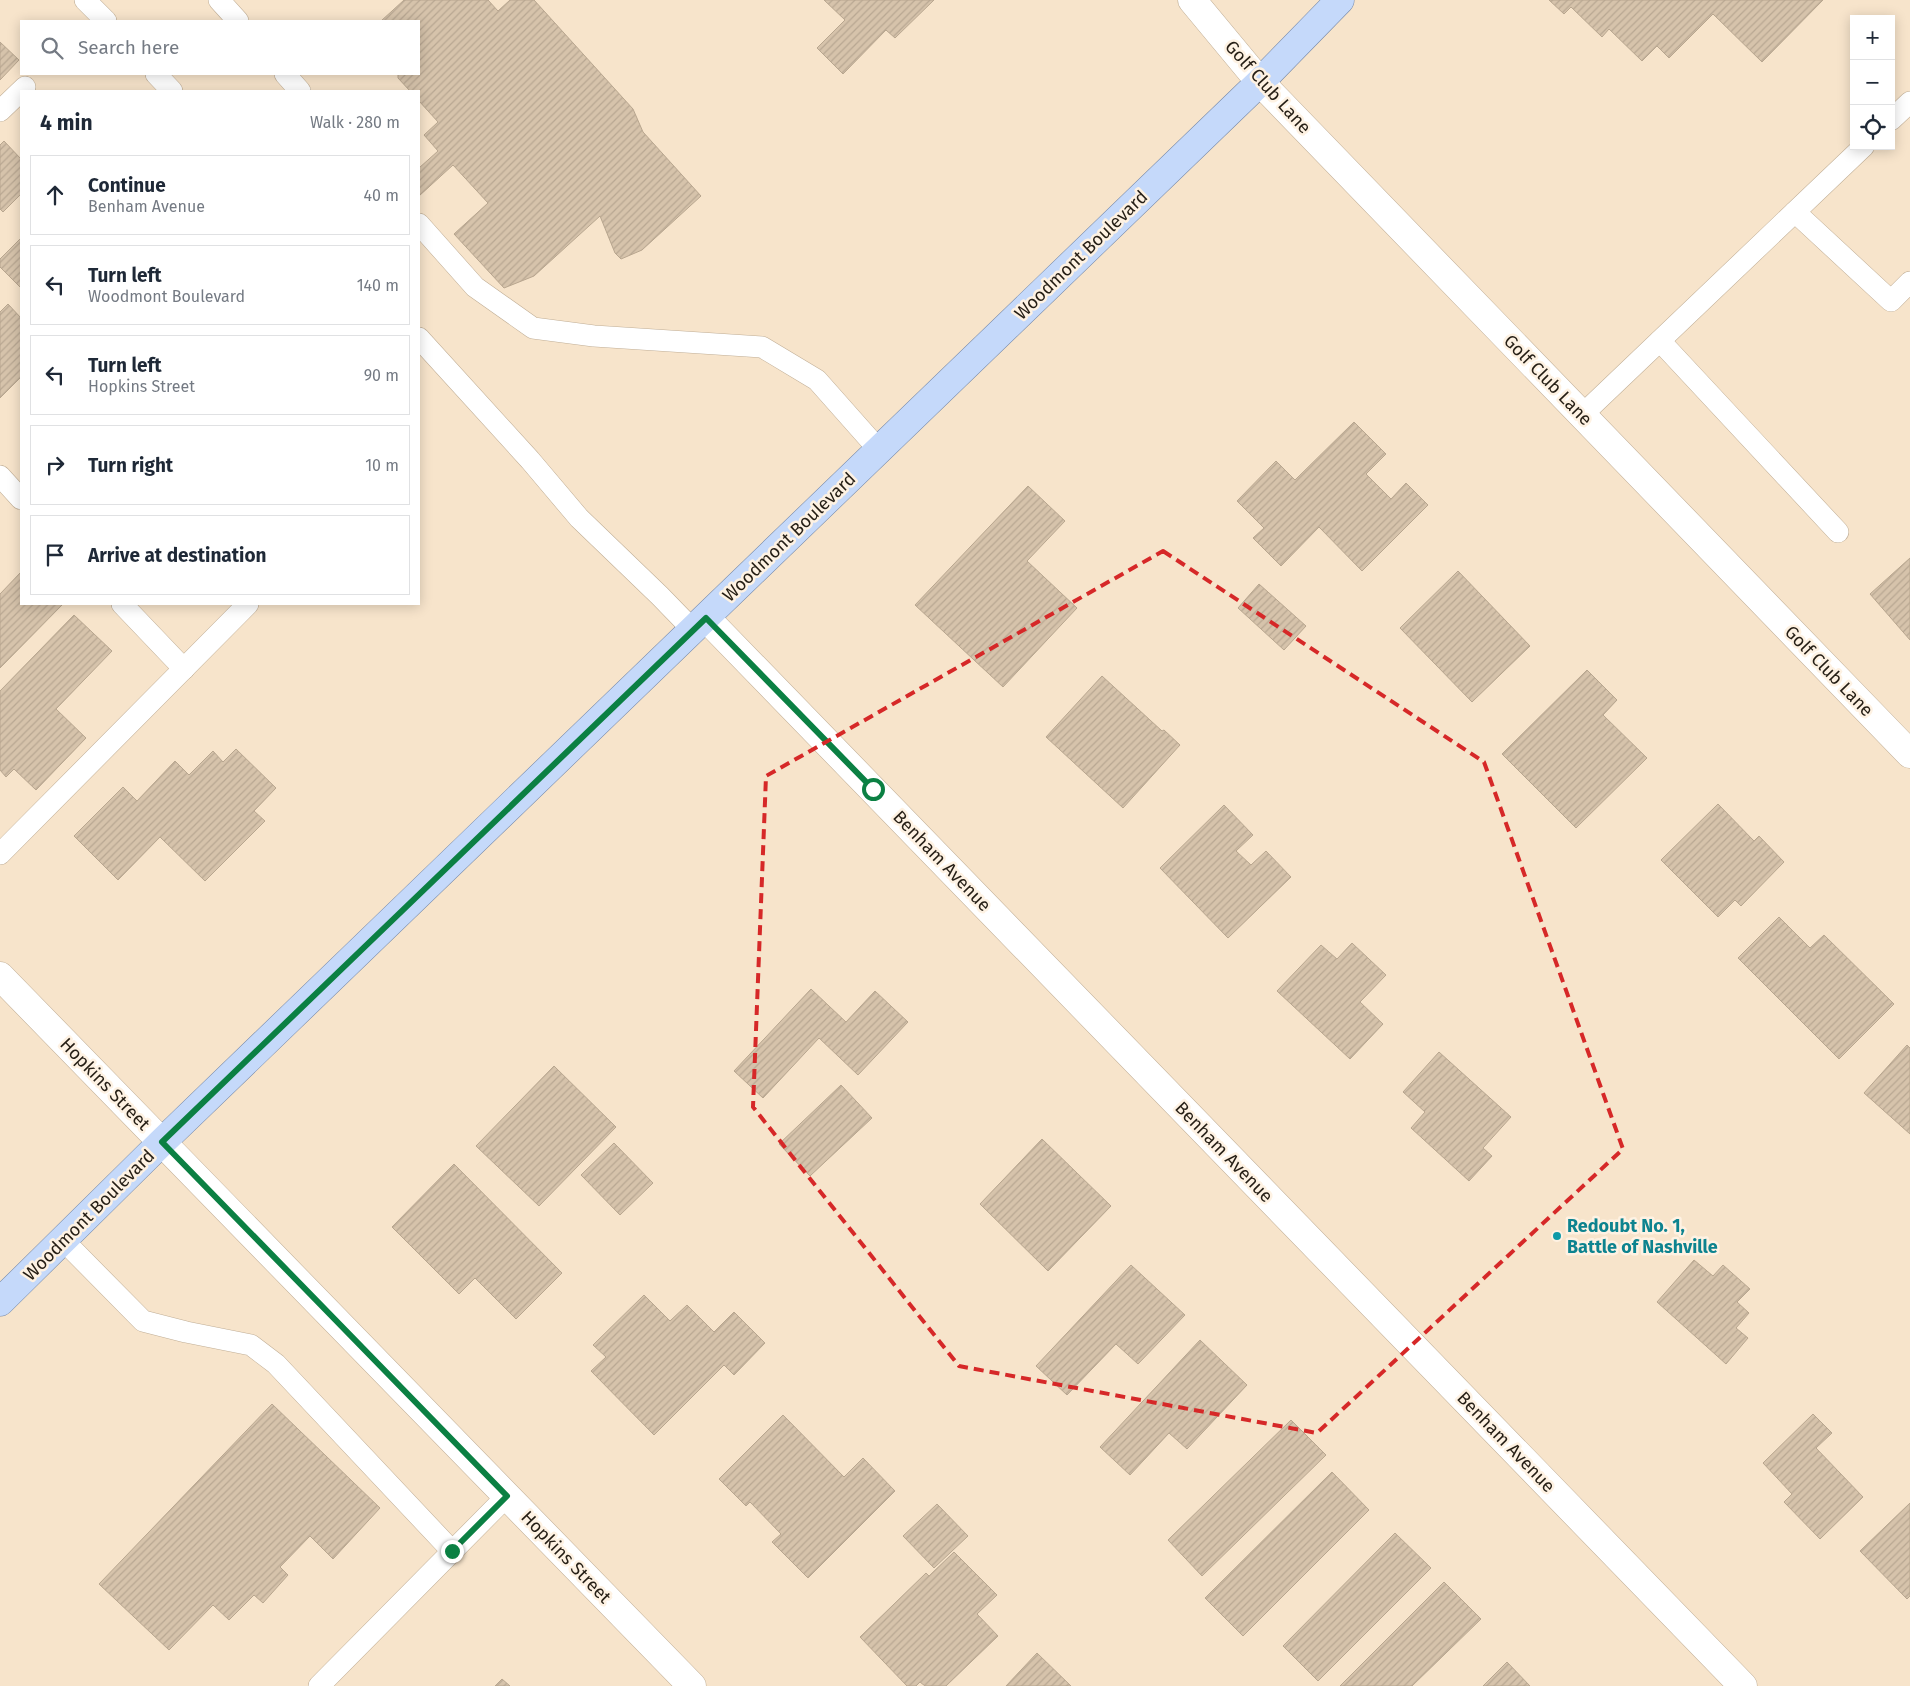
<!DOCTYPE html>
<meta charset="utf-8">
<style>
body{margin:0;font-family:"Fira Sans",sans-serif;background:#f6f6f7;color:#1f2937}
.controls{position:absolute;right:15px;top:15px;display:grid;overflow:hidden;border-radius:0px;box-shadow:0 2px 12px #0003}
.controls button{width:45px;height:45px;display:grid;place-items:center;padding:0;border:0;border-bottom:1px solid #e0e1e3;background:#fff;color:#1f2937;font:25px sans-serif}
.stop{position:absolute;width:15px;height:15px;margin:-11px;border:4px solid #0b8043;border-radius:50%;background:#fff}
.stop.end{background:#0b8043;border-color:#fff;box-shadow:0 1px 5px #0008}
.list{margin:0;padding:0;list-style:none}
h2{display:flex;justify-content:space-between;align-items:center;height:65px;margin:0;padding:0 20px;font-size:21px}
h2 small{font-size:16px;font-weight:400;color:#747a83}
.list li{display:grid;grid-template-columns:32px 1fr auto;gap:15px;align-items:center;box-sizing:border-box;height:80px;margin:0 10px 10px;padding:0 10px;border:1px solid #e0e1e3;border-radius:0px}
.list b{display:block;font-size:19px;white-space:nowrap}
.list p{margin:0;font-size:16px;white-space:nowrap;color:#747a83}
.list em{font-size:16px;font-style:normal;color:#747a83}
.icon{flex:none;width:28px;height:28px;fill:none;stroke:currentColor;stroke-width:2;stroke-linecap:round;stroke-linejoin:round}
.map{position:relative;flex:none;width:1910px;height:1686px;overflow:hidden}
.search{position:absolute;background:#fff;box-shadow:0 2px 12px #0003;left:20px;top:20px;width:400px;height:55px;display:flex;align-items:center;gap:12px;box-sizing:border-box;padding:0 18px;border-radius:0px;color:#747a83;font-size:19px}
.panel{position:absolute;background:#fff;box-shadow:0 2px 12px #0003;left:20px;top:90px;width:400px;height:515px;border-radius:0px}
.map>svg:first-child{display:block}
.building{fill:url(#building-hatch);stroke:#b8a68f}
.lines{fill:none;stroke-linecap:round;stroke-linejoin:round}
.service-casing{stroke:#c0ae96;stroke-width:22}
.minor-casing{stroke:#c0ae96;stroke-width:29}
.primary-casing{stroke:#7487a7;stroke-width:29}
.service{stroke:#fff;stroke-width:21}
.minor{stroke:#fff;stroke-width:28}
.primary{stroke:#c5d9fa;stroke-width:28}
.route{stroke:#0b8043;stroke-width:6}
.marked{fill:none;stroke:#d62828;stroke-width:4;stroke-dasharray:10 6;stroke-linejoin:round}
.culture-dot{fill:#0f9aa8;stroke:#fef2e3;stroke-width:2}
.labels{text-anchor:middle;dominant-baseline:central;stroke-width:5;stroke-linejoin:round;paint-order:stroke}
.street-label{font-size:18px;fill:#251e15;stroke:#fef2e3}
.culture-label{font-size:18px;font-weight:bold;fill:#0d838f;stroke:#fef2e3;text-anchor:start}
</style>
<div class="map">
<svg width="1910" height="1686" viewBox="0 0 1910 1686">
<defs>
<pattern id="building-hatch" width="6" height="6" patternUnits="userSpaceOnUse" patternTransform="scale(1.25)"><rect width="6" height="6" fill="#d6c3ab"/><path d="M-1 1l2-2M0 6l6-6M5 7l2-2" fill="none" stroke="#b8a792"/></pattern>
</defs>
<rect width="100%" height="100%" fill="#f7e4cb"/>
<g class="building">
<path d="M404,0H488L498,11L510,0H534L633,109L643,132L701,196L642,250L621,259L615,253L600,216L534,276L504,288L454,234L488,203L453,165L419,196V168L438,151L424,135L438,122L419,101V91H410L398,78V74H419V21H381Z"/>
<path d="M824,0H934L895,38L886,30L843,74L817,48L845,20Z"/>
<path d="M1549,0H1823L1762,62L1713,14L1669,58L1657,46L1642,61L1609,29L1602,37L1571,7L1564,14Z"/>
<path d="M0,42L19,60L0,80Z"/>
<path d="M4,141L21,159V194L3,212L0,209V145Z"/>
<path d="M21,238V288L0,267V259Z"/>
<path d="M8,304L21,318V377L0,398V312Z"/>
<path d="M1354,422L1386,454L1366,474L1391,499L1406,483L1428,505L1362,571L1319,527L1281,566L1253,538L1264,528L1237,501L1276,461L1295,480Z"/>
<path d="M1028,486L1065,521L1027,561L1077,608L1003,687L915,605Z"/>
<path d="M1910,558V640L1870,594Z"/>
<path d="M1458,571L1530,646L1472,702L1400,628Z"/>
<path d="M21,572V604H63L0,668V594Z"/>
<path d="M1259,584L1306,626L1284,650L1238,608Z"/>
<path d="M74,615L112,651L56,709L86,738L36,790L14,769L6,777L0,770V691Z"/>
<path d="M1587,670L1617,700L1603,715L1647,758L1576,828L1502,754Z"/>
<path d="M1102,676L1162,731L1164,730L1180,745L1123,808L1046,737Z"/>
<path d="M236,749L276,788L254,811L265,821L205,881L160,837L118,880L74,836L123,787L137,801L175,761L189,775L213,751L223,762Z"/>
<path d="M1718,804L1754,841L1759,836L1784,862L1741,906L1735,900L1718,917L1661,860Z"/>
<path d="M1224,805L1253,835L1236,851L1251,865L1266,851L1291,877L1228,938L1160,868Z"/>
<path d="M1779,917L1810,948L1824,935L1894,1004L1839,1059L1738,958Z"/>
<path d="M1352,943L1386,975L1360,1002L1383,1024L1350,1059L1277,991L1321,945L1337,959Z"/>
<path d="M811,989L846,1022L875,991L908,1022L858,1075L819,1038L763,1098L734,1071Z"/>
<path d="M1907,1045L1910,1048V1134L1864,1093Z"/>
<path d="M1439,1052L1511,1117L1483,1148L1492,1156L1469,1181L1411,1128L1425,1112L1403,1092Z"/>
<path d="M554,1066L616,1127L539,1206L476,1146Z"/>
<path d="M841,1085L872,1118L810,1176L779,1144Z"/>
<path d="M1042,1139L1111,1206L1048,1271L980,1204Z"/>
<path d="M614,1143L653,1183L620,1215L581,1175Z"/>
<path d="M454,1164L562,1273L516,1319L475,1278L459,1294L392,1227Z"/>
<path d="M1694,1260L1713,1276L1723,1265L1750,1289L1737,1302L1749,1313L1736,1328L1748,1338L1726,1364L1657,1302Z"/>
<path d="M1131,1265L1185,1315L1138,1364L1116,1344L1067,1395L1036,1366Z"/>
<path d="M644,1295L670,1321L687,1305L714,1332L734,1312L765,1343L734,1375L724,1365L654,1435L591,1371L606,1357L593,1345Z"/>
<path d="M1200,1340L1247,1385L1187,1449L1169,1433L1130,1475L1100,1447Z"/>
<path d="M272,1404L380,1508L333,1559L310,1536L280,1567L288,1575L263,1603L254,1595L229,1620L213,1605L169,1650L99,1584Z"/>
<path d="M1813,1414L1832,1433L1816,1448L1863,1497L1820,1539L1784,1502L1792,1494L1763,1463Z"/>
<path d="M783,1415L844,1477L863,1458L895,1491L808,1578L772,1542L781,1534L750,1502L746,1506L719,1479Z"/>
<path d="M1291,1420L1326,1455L1202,1576L1168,1540Z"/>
<path d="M1332,1472L1369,1510L1243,1636L1205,1598Z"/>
<path d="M1910,1503V1596L1907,1599L1860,1551Z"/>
<path d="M937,1504L968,1536L934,1568L903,1536Z"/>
<path d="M1395,1533L1431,1568L1318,1681L1283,1646Z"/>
<path d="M954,1552L997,1595L977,1614L998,1636L946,1686H925L920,1682L916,1686H907L860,1637L926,1573L929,1576Z"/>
<path d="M1444,1582L1481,1619L1412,1686H1340Z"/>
<path d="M1037,1653L1071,1686H1006Z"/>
<path d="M1507,1662L1530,1686H1483Z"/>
<path d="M502,1679L510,1686H495Z"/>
</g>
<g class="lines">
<defs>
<g id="service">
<path d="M85,0L106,21"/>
<path d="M219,0L238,21"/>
<path d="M156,74L172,91"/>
<path d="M285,74L300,91"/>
<path d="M0,111L25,87"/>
<path d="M1891,120L1910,102"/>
<path d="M1795,212L1891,301L1910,282"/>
<path d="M419,224L475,287L533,328L594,336L762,347L817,380L879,450"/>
<path d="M419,338L530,460L579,518L660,596L693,630"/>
<path d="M1660,341L1838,532"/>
<path d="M1582,415L1864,146"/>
<path d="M0,476L21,499"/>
<path d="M122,604L184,669"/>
<path d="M0,854L248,604"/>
<path d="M63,1240L143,1321L186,1332L251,1345L276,1364L452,1551"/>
<path d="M319,1686L507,1496"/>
</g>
<g id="minor">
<path d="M1192,0L1260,82L1910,754"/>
<path d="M706,618L1743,1686"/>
<path d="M0,976L692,1686"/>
</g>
<path id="primary" d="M0,1302L162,1142L1260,82L1340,0"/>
</defs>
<use href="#service" class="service-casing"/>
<use href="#minor" class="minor-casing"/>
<use href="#primary" class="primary-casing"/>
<use href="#service" class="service"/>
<use href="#minor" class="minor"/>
<use href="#primary" class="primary"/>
</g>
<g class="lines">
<path class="route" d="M452,1551L507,1496L162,1142L706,618L873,789"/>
</g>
<path class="marked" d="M1163,551L1484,762L1623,1149L1317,1433L959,1366L753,1107L766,776Z"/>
<circle class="culture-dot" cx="1557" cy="1236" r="5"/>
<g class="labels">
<g class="street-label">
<text transform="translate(1268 87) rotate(48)">Golf Club Lane</text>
<text transform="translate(1081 255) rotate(-44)">Woodmont Boulevard</text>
<text transform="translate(1548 380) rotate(46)">Golf Club Lane</text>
<text transform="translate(789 537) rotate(-44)">Woodmont Boulevard</text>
<text transform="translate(1829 671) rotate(46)">Golf Club Lane</text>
<text transform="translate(942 861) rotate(46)">Benham Avenue</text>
<text transform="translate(105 1084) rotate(46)">Hopkins Street</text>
<text transform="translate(1224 1152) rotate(46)">Benham Avenue</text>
<text transform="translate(89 1215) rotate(-45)">Woodmont Boulevard</text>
<text transform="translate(1506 1442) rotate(46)">Benham Avenue</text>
<text transform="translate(566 1557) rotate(46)">Hopkins Street</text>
</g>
<g class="culture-label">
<text x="1567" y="1226">Redoubt No. 1,<tspan x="1567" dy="21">Battle of Nashville</tspan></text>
</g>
</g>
</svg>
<div class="controls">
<button>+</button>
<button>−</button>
<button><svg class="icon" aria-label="locate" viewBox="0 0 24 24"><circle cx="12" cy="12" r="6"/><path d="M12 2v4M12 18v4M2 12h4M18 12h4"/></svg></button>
</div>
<div class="stop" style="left:873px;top:789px"></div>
<div class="stop end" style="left:452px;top:1551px"></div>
<div class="search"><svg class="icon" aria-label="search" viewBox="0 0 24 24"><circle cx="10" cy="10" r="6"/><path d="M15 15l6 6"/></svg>Search here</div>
<section class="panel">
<h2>4 min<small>Walk · 280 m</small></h2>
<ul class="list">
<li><svg class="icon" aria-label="ahead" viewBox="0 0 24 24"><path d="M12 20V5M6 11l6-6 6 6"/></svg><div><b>Continue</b><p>Benham Avenue</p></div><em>40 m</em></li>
<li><svg class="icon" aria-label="left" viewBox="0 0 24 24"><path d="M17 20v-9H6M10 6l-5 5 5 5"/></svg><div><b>Turn left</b><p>Woodmont Boulevard</p></div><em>140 m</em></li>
<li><svg class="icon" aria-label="left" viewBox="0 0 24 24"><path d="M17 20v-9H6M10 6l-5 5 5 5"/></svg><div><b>Turn left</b><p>Hopkins Street</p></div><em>90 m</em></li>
<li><svg class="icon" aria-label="right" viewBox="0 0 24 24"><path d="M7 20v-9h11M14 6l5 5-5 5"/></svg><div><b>Turn right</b></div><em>10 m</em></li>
<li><svg class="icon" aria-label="arrive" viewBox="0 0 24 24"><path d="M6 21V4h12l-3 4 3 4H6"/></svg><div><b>Arrive at destination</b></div></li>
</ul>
</section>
</div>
